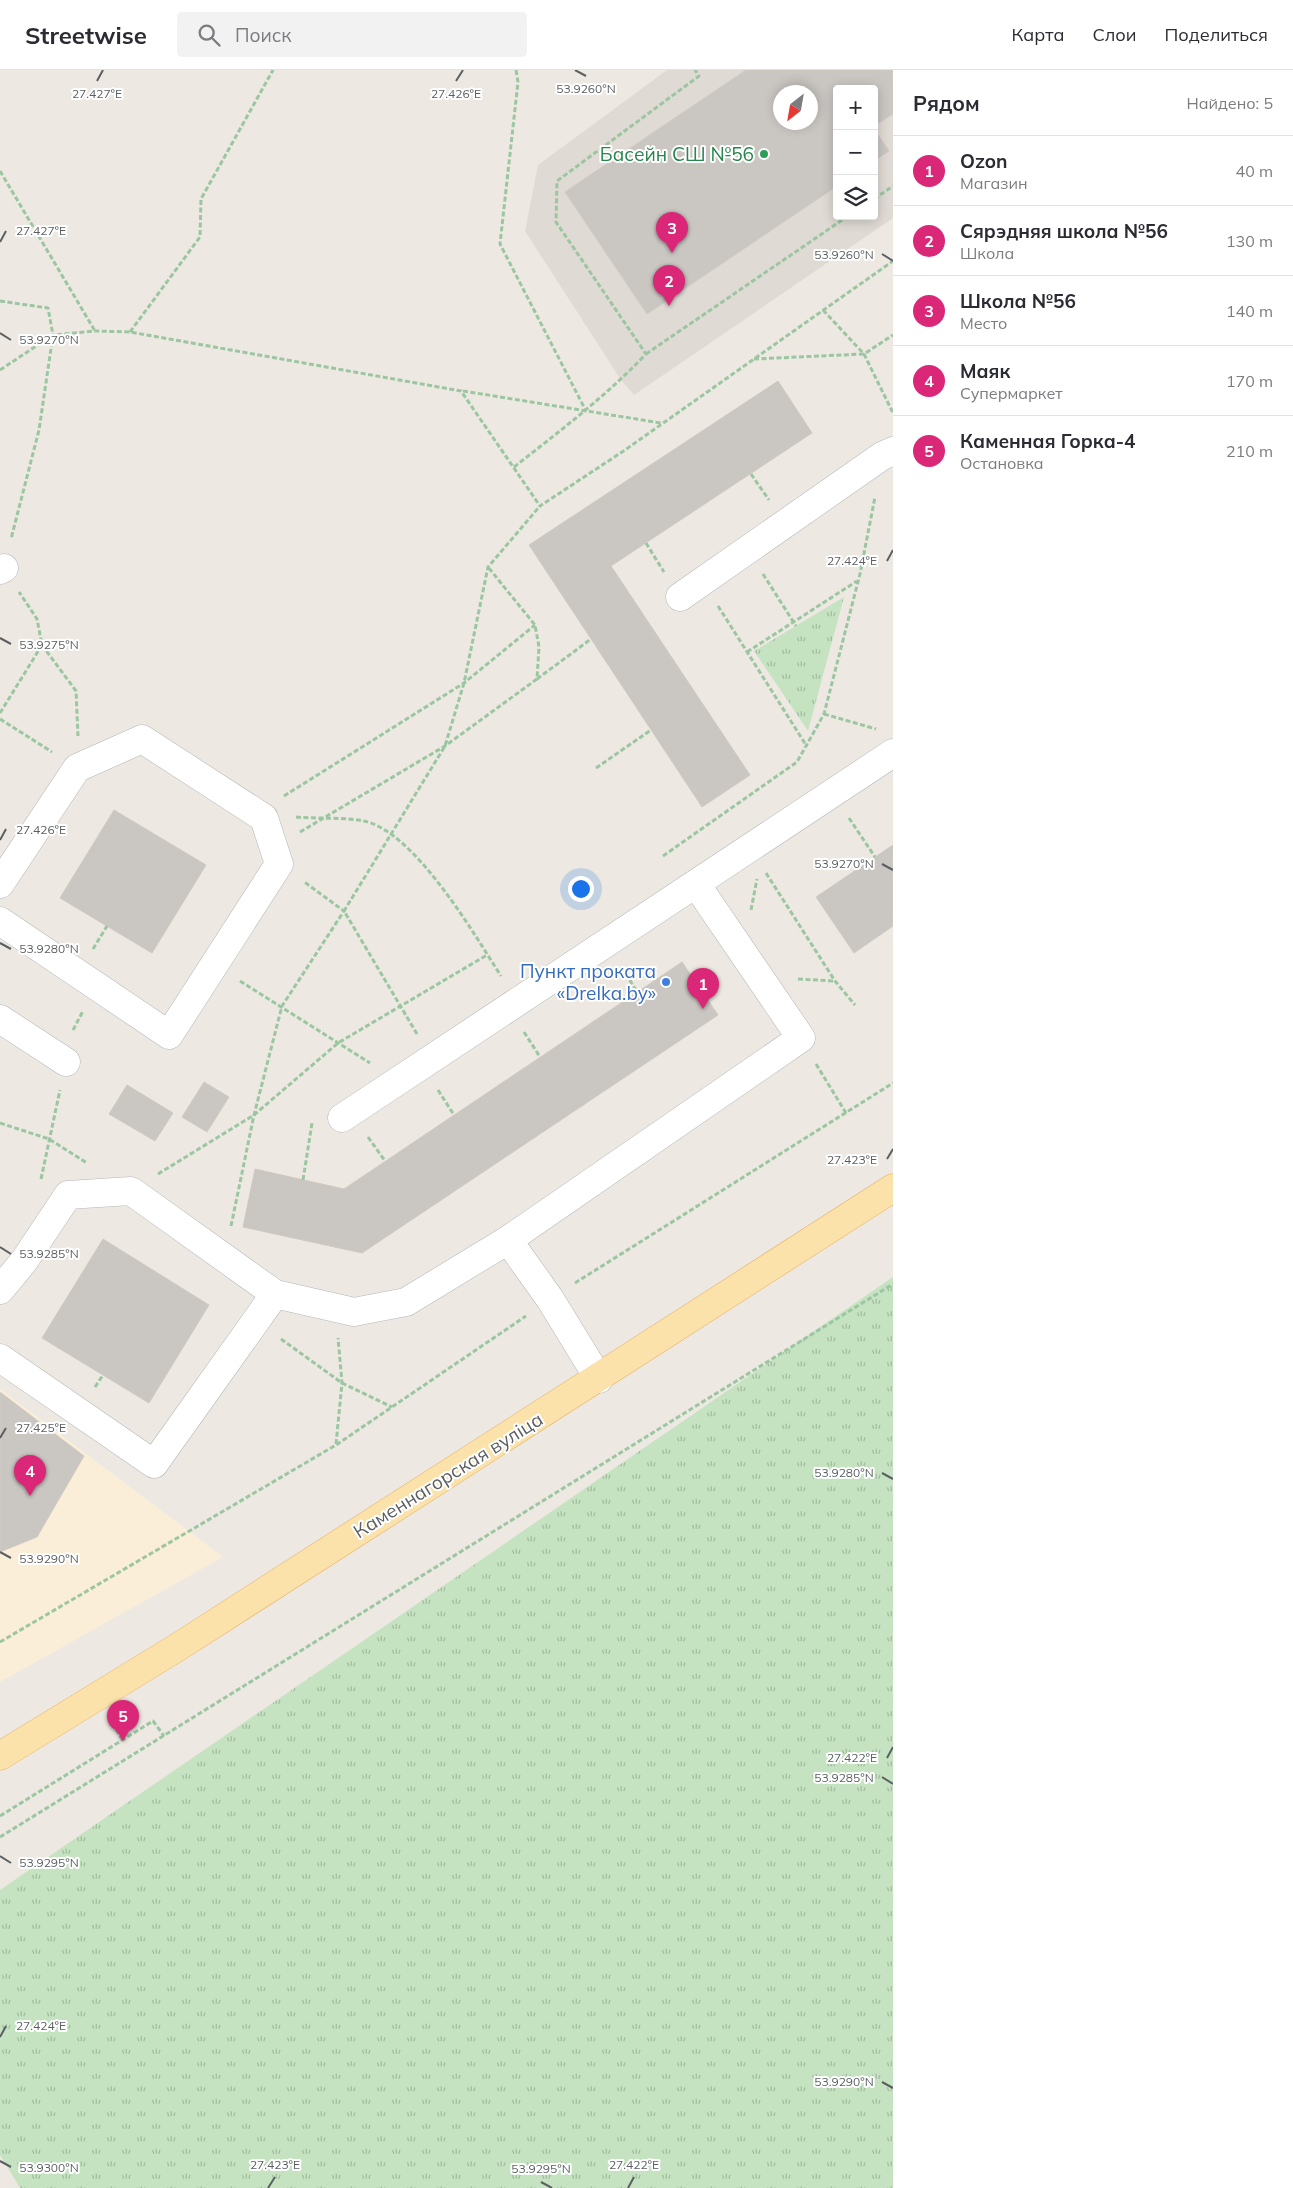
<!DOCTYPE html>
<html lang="ru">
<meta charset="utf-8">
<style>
body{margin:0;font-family:Mulish,sans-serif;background:#f2f2f3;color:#2b2b33}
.controls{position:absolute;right:15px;top:15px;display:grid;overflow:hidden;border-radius:5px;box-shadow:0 2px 12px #0003}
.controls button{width:45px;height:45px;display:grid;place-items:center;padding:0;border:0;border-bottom:1px solid #e1e1e2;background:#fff;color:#2b2b33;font:25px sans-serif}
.compass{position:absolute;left:773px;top:15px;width:45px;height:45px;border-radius:50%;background:#fff;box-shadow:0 2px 12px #0003;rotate:211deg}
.you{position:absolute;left:580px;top:818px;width:18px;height:18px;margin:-12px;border:4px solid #fff;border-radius:50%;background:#1a73e8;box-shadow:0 0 0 8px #1a73e833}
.badge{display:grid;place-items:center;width:32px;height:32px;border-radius:50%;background:#db2777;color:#fff;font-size:16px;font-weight:700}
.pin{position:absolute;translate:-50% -41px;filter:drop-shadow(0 1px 2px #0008)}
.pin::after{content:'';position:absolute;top:26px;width:18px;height:15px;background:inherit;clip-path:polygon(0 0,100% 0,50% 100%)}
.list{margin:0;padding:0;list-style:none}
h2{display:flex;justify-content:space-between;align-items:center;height:65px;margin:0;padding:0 20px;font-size:21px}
h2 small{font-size:16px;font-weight:400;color:#7c7c81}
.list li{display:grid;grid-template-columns:32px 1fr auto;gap:15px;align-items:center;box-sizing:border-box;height:70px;padding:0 20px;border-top:1px solid #e1e1e2}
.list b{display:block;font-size:19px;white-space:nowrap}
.list p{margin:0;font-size:16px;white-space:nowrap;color:#7c7c81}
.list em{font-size:16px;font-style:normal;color:#7c7c81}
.icon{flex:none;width:28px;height:28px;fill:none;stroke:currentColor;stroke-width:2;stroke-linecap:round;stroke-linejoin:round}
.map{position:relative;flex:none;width:893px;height:2118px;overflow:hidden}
header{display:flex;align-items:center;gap:30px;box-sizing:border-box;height:70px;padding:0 25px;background:#fff;border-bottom:1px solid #e1e1e2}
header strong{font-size:24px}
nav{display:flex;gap:28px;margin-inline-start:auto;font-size:18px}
.search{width:350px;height:45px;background:#f2f2f3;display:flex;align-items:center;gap:12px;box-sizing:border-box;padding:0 18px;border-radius:5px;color:#7c7c81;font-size:19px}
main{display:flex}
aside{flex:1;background:#fff}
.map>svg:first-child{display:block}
.commercial{fill:#fbeed9}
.education{fill:#dfdad4;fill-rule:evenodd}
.grass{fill:url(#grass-tufts)}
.building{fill:#cac6c2;stroke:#d1cac1;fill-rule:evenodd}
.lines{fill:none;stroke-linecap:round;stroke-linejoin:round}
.minor-casing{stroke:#b3b6b9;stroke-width:29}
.major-casing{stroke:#e8af60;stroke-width:29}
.path{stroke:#9bc6a1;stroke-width:3;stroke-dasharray:5 2.5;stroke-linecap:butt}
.minor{stroke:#fff;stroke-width:28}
.major{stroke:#fae2aa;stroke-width:28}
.ticks{fill:none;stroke:#5b5f62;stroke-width:2}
.leisure-dot{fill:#2e9e5b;stroke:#fff;stroke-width:2}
.shop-dot{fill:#3f7fe0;stroke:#fff;stroke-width:2}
.labels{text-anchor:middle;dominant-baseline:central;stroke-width:4;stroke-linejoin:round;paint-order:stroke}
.leisure-label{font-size:19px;fill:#27864d;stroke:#fff;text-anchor:end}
.shop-label{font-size:19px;fill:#366cbe;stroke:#fff;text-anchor:end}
.street-label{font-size:19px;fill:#5b5f62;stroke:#fff}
.ticks-label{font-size:12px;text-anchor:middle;fill:#5b5f62;stroke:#fff;stroke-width:4;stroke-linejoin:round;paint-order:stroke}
</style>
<header>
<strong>Streetwise</strong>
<div class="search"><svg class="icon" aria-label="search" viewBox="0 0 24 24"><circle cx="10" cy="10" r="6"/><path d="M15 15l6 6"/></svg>Поиск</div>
<nav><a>Карта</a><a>Слои</a><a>Поделиться</a></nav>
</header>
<main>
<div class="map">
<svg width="893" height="2118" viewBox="0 0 893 2118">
<defs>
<pattern id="grass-tufts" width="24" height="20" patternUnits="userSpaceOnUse" patternTransform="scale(1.25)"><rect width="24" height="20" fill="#c5e3c0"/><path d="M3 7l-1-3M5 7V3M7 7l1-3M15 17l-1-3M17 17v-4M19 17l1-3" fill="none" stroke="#a3bb9f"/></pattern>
</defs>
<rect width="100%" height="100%" fill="#ede9e2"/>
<path class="commercial" d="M0,1319L223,1487L0,1612Z"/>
<path class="education" d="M667,0H893V148L634,325L621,310L525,161L538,95ZM837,19H874V146H837ZM781,22H811V52H781Z"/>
<g class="grass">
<path d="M844,527L808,661L754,581Z"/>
<path d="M893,1207V2118H20L0,2085V1820Z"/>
</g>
<g class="building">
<path d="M746,0H893V44L874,56V19H837V116L647,244L565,122ZM781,22H811V52H781Z"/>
<path d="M874,59L889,81L874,91Z"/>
<path d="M778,311L812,363L611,496L750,705L702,737L529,475Z"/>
<path d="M114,740L206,795L152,883L60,828Z"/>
<path d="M893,775V856L854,883L816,827Z"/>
<path d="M682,892L718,945L362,1183L243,1157L255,1099L344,1119Z"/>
<path d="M204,1012L229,1027L207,1062L182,1047Z"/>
<path d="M127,1015L173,1043L155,1071L109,1044Z"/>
<path d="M103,1169L209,1235L149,1333L42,1268Z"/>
<path d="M0,1322L84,1386L37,1467L0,1482Z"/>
</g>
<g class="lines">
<defs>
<g id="minor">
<path d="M0,500L4,498"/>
<path d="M680,527L882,386L893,381"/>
<path d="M0,814L77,698L142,669L264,748L279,794L169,965L0,851"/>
<path d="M0,949L66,992"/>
<path d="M342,1048L893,683"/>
<path d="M0,1220L24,1191L68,1125L131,1121L275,1224L354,1242L406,1232L508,1170"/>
<path d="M0,1288L154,1394L275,1224"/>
<path d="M599,1309L550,1229L508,1170L801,968L696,814"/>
</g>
<path id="major" d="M0,1686L178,1577L893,1118"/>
</defs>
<use href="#minor" class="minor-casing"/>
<use href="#major" class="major-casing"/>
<g class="path">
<path d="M516,0L518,12L500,174L586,341"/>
<path d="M0,101L95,261"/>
<path d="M874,129L893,116"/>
<path d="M0,231L48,238L53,265L39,360L11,469"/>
<path d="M823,240L864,284L893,343"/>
<path d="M130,262L200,167L201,129L273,0"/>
<path d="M646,284L848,146"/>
<path d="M754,289L864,284L893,265"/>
<path d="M0,300L53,265L95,261L130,262L461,321L540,436L625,380L893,191"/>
<path d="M463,321L661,353"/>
<path d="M514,397C560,361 606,326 646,284L556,152L557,111L699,6L695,0"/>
<path d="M751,404L769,430"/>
<path d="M646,473L664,502"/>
<path d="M763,504L796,556"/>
<path d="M718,536L806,675"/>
<path d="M42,575L76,621L78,666"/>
<path d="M747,582L857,511"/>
<path d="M537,609L591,569"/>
<path d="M0,643L42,575L37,549L19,522"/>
<path d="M824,644L876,659"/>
<path d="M0,649L52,682"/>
<path d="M596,698L651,660"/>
<path d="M284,726L464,613L535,555"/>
<path d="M296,747C318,749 343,747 364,751C415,762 474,864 501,906"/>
<path d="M849,748L875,787"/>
<path d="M300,762L445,676L537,609L539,577L535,555L488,497"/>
<path d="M663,786L797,692L824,644L860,504L875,427"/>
<path d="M766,803L835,911L855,935"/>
<path d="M751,840L757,809"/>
<path d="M93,879L107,856"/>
<path d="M622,897L637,922"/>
<path d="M798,909L834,911"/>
<path d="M240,911L370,993"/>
<path d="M73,960L83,941"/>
<path d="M524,962L540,987"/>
<path d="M417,964L344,841L445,676L464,613L488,497L540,436"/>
<path d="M816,994L846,1043"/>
<path d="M438,1020L454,1045"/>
<path d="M0,1053L49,1069L87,1093"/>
<path d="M368,1067L385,1091"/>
<path d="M158,1104L254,1045L338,973L487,885"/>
<path d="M41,1109L60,1020"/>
<path d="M303,1110L312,1053"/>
<path d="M231,1156L254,1045L282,936L344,841L303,811"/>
<path d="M575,1213L893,1013"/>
<path d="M281,1269L342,1313L392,1337"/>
<path d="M95,1317L103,1305"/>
<path d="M336,1374L342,1313L338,1268"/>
<path d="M0,1572L336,1375L526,1246"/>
<path d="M112,1653L123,1671"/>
<path d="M0,1746L153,1651L164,1666"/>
<path d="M0,1767L893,1214"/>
</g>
<use href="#minor" class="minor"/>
<use href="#major" class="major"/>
</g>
<path class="ticks" d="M575,0L586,6M97,11L103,0M456,11L463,0M0,172L6,161M882,184L893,191M0,263L11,270M887,491L893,480M0,568L11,574M0,770L6,759M882,794L893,800M0,873L11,879M887,1089L893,1079M0,1177L11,1184M0,1368L6,1358M882,1403L893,1409M0,1482L11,1488M887,1688L893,1677M882,1707L893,1714M0,1786L11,1793M0,1967L6,1956M882,2012L893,2018M0,2091L11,2097M541,2112L552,2118M268,2118L275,2107M628,2118L634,2107"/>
<circle class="leisure-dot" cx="764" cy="84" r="5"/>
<circle class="shop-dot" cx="666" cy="912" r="5"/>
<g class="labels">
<g class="leisure-label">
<text x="754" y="84">Басейн СШ №56</text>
</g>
<g class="shop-label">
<text x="656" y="901">Пункт проката<tspan x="656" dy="22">«Drelka.by»</tspan></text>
</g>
<g class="street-label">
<text transform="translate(448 1405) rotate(-32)">Каменнагорская вуліца</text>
</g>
</g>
<g class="ticks-label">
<text x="586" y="23">53.9260°N</text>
<text x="97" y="28">27.427°E</text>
<text x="456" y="28">27.426°E</text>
<text x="41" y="165">27.427°E</text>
<text x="844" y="189">53.9260°N</text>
<text x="49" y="274">53.9270°N</text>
<text x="852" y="495">27.424°E</text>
<text x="49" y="579">53.9275°N</text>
<text x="41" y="764">27.426°E</text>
<text x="844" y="798">53.9270°N</text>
<text x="49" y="883">53.9280°N</text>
<text x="852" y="1094">27.423°E</text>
<text x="49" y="1188">53.9285°N</text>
<text x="41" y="1362">27.425°E</text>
<text x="844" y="1407">53.9280°N</text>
<text x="49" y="1493">53.9290°N</text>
<text x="852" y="1692">27.422°E</text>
<text x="844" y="1712">53.9285°N</text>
<text x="49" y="1797">53.9295°N</text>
<text x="41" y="1960">27.424°E</text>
<text x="844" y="2016">53.9290°N</text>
<text x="275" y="2099">27.423°E</text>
<text x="634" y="2099">27.422°E</text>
<text x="49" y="2102">53.9300°N</text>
<text x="541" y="2103">53.9295°N</text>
</g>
</svg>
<div class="controls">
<button>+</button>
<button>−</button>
<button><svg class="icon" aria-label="layers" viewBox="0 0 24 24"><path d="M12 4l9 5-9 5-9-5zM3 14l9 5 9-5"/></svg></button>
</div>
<svg class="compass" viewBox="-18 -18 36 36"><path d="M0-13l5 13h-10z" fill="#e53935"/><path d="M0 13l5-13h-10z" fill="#7c7c81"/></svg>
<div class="you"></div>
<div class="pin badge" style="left:703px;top:939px">1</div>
<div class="pin badge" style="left:669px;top:236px">2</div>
<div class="pin badge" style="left:672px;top:183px">3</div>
<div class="pin badge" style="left:30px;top:1426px">4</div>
<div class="pin badge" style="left:123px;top:1671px">5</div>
</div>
<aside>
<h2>Рядом<small>Найдено: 5</small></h2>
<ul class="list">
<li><span class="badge">1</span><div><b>Ozon</b><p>Магазин</p></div><em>40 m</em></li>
<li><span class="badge">2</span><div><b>Сярэдняя школа №56</b><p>Школа</p></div><em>130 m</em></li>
<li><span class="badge">3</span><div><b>Школа №56</b><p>Место</p></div><em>140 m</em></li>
<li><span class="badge">4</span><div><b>Маяк</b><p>Супермаркет</p></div><em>170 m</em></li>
<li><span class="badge">5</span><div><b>Каменная Горка-4</b><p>Остановка</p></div><em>210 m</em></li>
</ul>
</aside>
</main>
